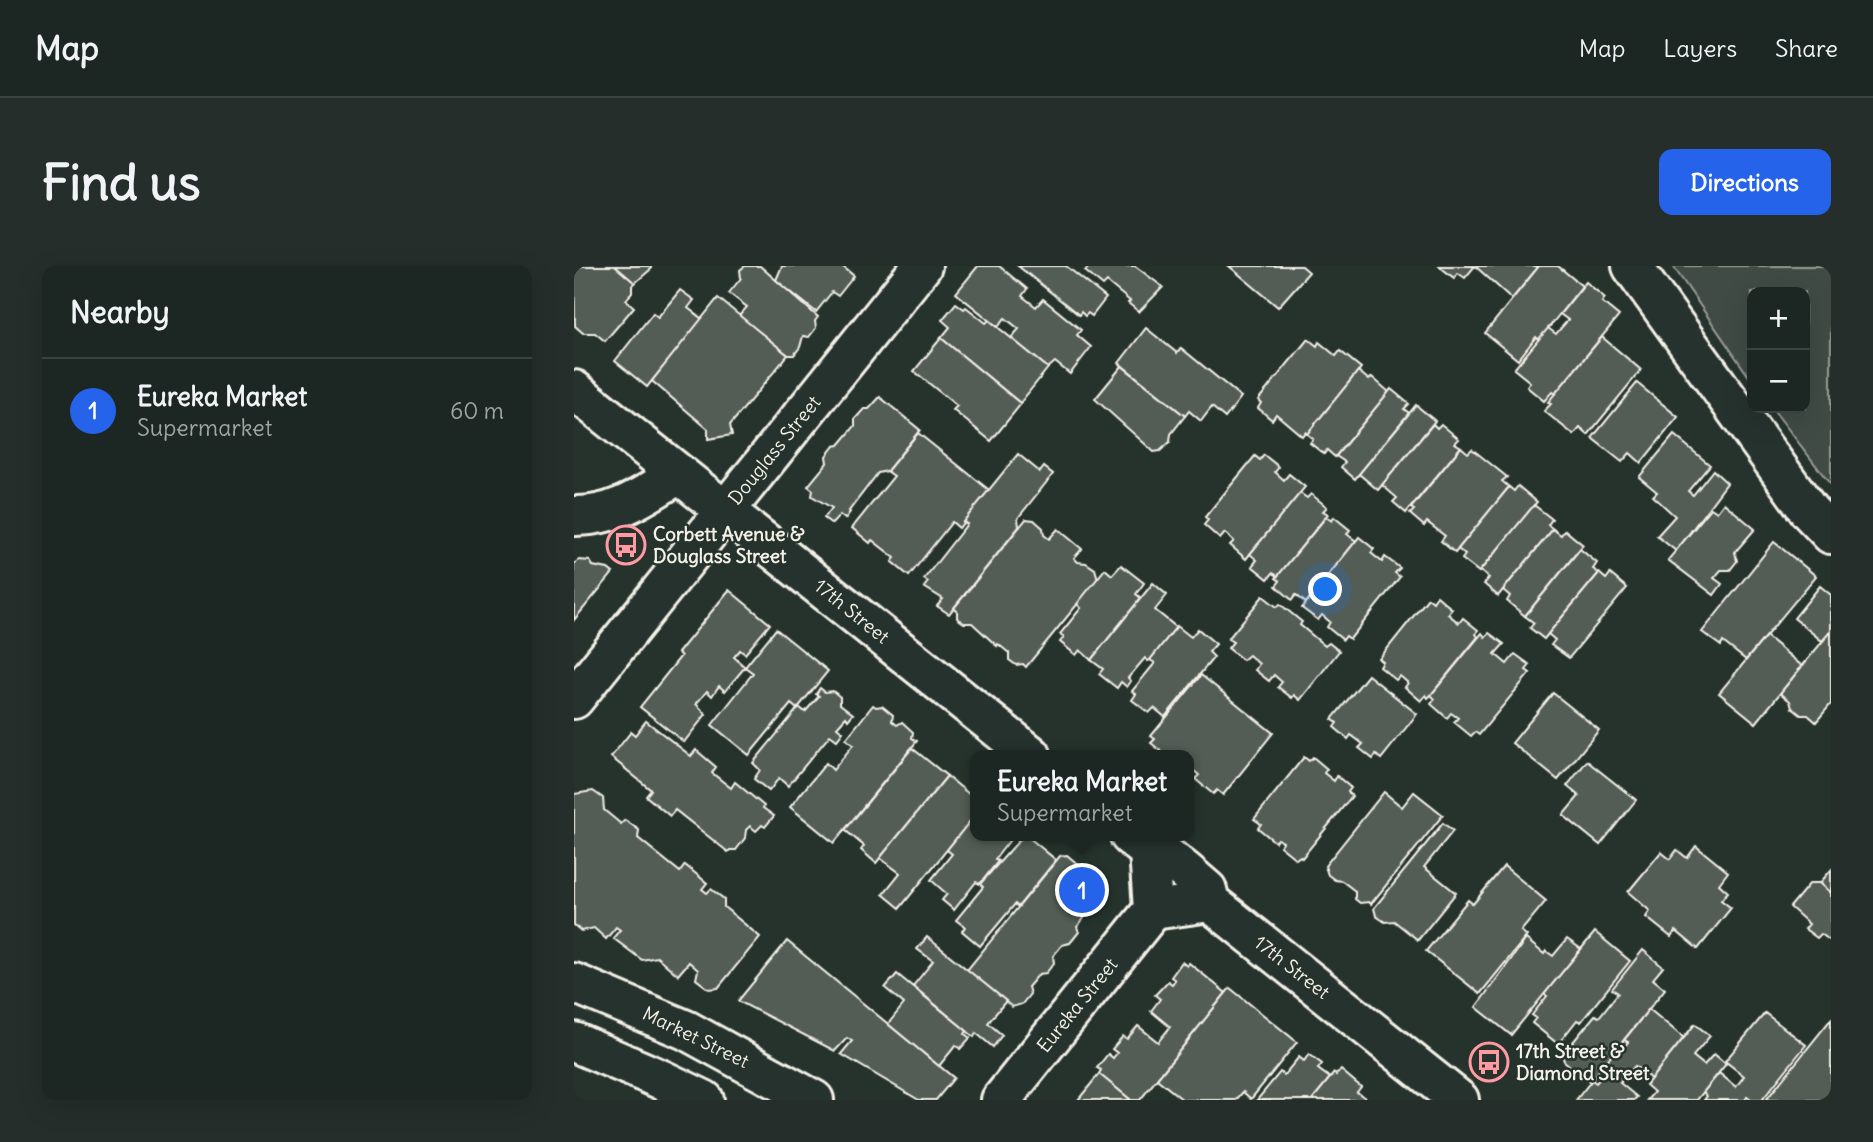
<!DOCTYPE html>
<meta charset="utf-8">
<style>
body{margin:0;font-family:Delius,sans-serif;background:#252e2a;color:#f1f3f6}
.controls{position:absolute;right:21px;top:21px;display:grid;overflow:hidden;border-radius:14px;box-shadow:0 7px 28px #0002}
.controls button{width:63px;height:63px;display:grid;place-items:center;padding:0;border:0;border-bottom:2px solid #3a4340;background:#1c2622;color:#f1f3f6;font:35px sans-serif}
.you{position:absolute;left:752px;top:324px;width:24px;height:24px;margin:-18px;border:5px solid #fff;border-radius:50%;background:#1a73e8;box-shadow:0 0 0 10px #1a73e833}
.badge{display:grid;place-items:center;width:46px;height:46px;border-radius:50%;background:#2563eb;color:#fff;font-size:23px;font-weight:700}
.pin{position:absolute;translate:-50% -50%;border:4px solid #fff;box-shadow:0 2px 7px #0006}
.popup{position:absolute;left:396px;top:484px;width:224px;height:91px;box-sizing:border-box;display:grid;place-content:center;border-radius:14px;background:#1c2622;filter:drop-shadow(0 2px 5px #0005);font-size:23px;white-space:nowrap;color:#a0a5a5}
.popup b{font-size:26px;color:#f1f3f6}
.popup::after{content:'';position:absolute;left:50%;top:100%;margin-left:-14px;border:14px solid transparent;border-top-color:#1c2622}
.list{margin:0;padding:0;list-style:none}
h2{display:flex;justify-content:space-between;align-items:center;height:91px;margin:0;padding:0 28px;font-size:30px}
h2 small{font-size:23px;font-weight:400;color:#a0a5a5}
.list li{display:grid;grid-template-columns:46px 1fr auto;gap:21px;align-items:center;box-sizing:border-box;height:105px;padding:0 28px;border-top:2px solid #3a4340}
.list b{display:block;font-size:26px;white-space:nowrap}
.list p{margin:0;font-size:23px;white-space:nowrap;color:#a0a5a5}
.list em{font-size:23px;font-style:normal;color:#a0a5a5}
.map{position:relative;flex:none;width:1257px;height:834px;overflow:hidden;border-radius:14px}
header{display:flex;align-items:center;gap:42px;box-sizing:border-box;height:98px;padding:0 35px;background:#1c2622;border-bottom:2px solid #3a4340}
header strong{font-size:33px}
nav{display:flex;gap:38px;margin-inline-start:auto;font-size:24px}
.intro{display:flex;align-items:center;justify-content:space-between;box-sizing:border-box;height:168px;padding:0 42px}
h1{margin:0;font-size:49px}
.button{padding:18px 32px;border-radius:14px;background:#2563eb;color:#fff;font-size:24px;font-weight:700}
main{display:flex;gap:42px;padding:0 42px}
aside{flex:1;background:#1c2622;border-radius:14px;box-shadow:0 7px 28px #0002}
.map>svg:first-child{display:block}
.green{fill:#414b45;stroke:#9a9e96;stroke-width:2}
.building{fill:#525c55;stroke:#f4f1e8;stroke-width:2}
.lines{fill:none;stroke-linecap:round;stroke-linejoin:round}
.minor-casing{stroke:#f4f1e8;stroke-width:44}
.major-casing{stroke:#f4f1e8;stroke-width:44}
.minor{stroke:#26332d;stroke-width:38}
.major{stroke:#26332d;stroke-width:38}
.labels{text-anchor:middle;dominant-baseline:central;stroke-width:5;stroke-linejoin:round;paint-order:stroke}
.street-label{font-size:19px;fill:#f4f1e8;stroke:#26332d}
.poi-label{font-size:19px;font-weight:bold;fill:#f4f1e8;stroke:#26332d;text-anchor:start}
</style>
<header>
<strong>Map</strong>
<nav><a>Map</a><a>Layers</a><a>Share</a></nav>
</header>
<div class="intro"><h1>Find us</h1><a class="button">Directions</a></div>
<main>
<aside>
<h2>Nearby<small></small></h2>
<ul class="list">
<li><span class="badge">1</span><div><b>Eureka Market</b><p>Supermarket</p></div><em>60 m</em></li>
</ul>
</aside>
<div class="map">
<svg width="1257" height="834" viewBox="0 0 1257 834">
<rect width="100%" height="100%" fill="#26332d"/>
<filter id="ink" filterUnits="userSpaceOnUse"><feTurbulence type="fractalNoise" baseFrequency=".0143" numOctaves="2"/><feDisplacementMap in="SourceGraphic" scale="14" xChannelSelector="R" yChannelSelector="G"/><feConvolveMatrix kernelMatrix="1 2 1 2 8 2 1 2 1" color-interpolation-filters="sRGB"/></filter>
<g filter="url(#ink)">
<path class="green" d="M1099,0H1257V219L1198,142H1231V26H1178V115Z"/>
<g class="building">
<path d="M0,0H41L61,17L58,20V27L52,34L60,41L31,75L21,67H9L1,60Z"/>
<path d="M41,0H77V3L61,17Z"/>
<path d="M171,0H186L244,51L241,55L242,62L235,71L229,70L226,81L220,89H214L165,50L173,41L155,27L167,12L166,4Z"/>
<path d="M208,0H268L280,10L264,30L258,26L242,46L202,14Z"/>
<path d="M404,0H425L453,23L448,30L462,41L469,33L507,64L503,69L517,81L496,108L481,96L474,102L437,72L445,63L431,52L424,61L382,27Z"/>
<path d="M444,0H492L532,32L518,50L514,47L511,50L507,46L505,49Z"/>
<path d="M516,0H561L589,21L565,46L554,37L556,35L533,16L529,20L511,5Z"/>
<path d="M655,0H728L735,6L704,41Z"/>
<path d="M865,0H901L891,12L884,7L880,12Z"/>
<path d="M901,0H965L938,33Z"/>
<path d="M965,0H984L1008,20L965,74L962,71L944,94L911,67Z"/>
<path d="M1012,16L1031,32L1028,36L1045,50L981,128L978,126L970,135L953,121L956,116L940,103L974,62L982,68L994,54L986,48Z"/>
<path d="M106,24L120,34L114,42L128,53L73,121L41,95L79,47L84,51Z"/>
<path d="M144,32L214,89L156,159L158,169L134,173V163L78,115Z"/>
<path d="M382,37L390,43L392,41L412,57L415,54L474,102L446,137L367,72L376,61L368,54Z"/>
<path d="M572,62L603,87L607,82L667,131L651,152L638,141L627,155L615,145L611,150L545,97Z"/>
<path d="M1028,71L1067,104L1014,169L1006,162L1000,169L970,145L977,138L974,136Z"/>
<path d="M367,72L447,138L417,175L379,144L383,140L340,105Z"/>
<path d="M734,73L743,80L745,76L762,90L766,85L787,102L733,168L731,166L728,170L702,148L698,154L684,142L687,137L684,134Z"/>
<path d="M548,100L611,150L597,168L596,176L586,185L580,186L521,133Z"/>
<path d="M784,105L795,114L798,111L815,126L761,191L753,184L750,188L736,177L739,173L733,168Z"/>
<path d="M1063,117L1104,151L1067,197L1056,187L1048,196L1018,172Z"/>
<path d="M817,123L835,138L830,143L835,147L781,213L767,201L771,196L762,190Z"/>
<path d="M306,131L346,164L313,205L304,207L275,245L276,246L271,253L266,249L258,258L250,252L258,242L238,230L239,224L234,220L253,197L252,190L260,180L265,179L281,160V153L290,143H295Z"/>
<path d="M842,139L861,155L804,224L785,208Z"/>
<path d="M859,158L863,162L867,158L885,173L881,177L887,181L832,247L819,236L823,232L808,219Z"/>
<path d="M344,167L415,224L385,262L378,256L335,310L318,296L321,292L298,274L296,277L278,262L320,210L313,205Z"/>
<path d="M1100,169L1136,199L1114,225L1119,229L1139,204L1153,217L1102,285L1083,270L1101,250L1079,230L1083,226L1065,211Z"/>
<path d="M887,181L894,187L898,183L933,211L928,215L935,221L881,287L867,275L871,270L853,256L850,260L836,248L840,244L837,242Z"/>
<path d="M444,188L466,206L470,201L479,208L444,252L445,261L375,348L363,340L369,333L350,321L354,316L350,313L393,258L389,256Z"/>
<path d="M690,189L705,201L701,206L710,214L715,208L731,221L672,293L656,279L660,275L651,267L646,273L630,259L634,254L631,251L681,190L686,194Z"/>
<path d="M944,220L963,236L905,306L888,293L891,289L884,283L935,221L940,225Z"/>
<path d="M726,227L733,232L737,228L753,241L749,245L754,248L704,310L699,307L694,313L678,300L683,294L676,288Z"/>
<path d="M1150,237L1181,263L1161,286L1163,295L1156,304H1147L1140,312L1148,318L1140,329L1094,294L1137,242L1143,246Z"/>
<path d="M960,239L978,253L974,259L979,263L924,330L910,318L915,312L906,305Z"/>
<path d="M752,251L758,255L760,251L776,264L773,268L782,275L732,337L722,329L718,334L702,320L706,315L702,312Z"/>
<path d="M452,253L460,254L469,262L470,269L475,273L484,263L508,283L500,292L504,296L512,297L521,303L524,313L452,401L449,398L442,399L435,394V387L424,378L423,380L398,357H390L383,352V345L380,342Z"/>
<path d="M979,263L987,269L991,264L1009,279L951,350L933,335L936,330L929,324Z"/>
<path d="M785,271L800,283L797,287L808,296L811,291L826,302L821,307L826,311L776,373L772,370L769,374L753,361L756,356L748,349L744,354L728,342Z"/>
<path d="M1200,276L1242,310L1172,394L1149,376L1147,380L1128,366Z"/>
<path d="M1006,283L1023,297L1019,303L1025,307L970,373L956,362L960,357L951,350Z"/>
<path d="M5,294L16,295L19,300L34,303L39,307L0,354V298Z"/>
<path d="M547,299L570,317L562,328L567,332L517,394L506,384L502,389L486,376L490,371L486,368L507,342L503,338L531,303L538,309Z"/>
<path d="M1025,307L1032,313L1036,308L1053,322L995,392L977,379L981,374L974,368Z"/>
<path d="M579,317L593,329L581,344L602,361L576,394L574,395L571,392L554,412L557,415L553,421L547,416L543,422L525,408L529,403L517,394Z"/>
<path d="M1246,320L1257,329V365L1248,375L1220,352Z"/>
<path d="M155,324L196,358L171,388L166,384L160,391L171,401L151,425L145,420L138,430L133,425L122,438L132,448L110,476L66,441L107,390L104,387Z"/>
<path d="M689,330L703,341L706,338L728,356L726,359L751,380L755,377L765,385L726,434L720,429L718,432L704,421L708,416L700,409L695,415L681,404L685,398L675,389L669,394L654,382L659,376L654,373Z"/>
<path d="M863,330L878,343L874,348L885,357L889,352L904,364L902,368L904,371L857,429L854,432L852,429L847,435L831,421L834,417L826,410L822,414L806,401L809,396L805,393L854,332L859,336Z"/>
<path d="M603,360L617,371L624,363L642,378L635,386L640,391L591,451L580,442L575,447L558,434L562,428L558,425L581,397L576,394Z"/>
<path d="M202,363L254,405L223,443L217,438L175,489L138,459L179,407L171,401Z"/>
<path d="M1257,365V438L1242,456L1234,449H1227L1218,442L1216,435L1206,427Z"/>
<path d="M908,367L911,371L915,367L930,378L921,388L933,398L941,388L956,399L952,404L956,407L905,469L901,466L897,470L880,456L884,452L877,447L873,452L857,438L861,433L857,429Z"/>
<path d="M1192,370L1228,400L1182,457L1145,427Z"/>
<path d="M627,409L699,467L649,529L643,524L639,528L621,513L625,509L619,504L615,508V489H600L597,487L592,489L577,477L581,473L577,470Z"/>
<path d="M794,409L843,448L807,493L802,489L799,493L785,482L789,478L777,469L774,473L760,461L763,457L758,453Z"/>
<path d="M246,422L251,426L259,425L266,431V438L279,448L274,454L272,451L263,461L269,466L263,474L256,469L214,520L205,512L195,525L180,513L186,504L179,497L225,441L231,446L245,430L242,428Z"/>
<path d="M979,427L1025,464L984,514L938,477Z"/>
<path d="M299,439L302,441L308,440L319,449L318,455L323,459L328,456L339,466L338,472L343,475L260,577L216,541L252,497L259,504L279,479L272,473Z"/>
<path d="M72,455L117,490L122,484L142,501L138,507L157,522L161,516L190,540L189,542L200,550L191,561L188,559L182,565L176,560L172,564L171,572L162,584H156L154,586L101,544L96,550L72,530L77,524L37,491L57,466L61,469Z"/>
<path d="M338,482L373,510L302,597L287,584L290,580L271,564Z"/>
<path d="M730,491L735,495L739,491L753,503L750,507L760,515L763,510L777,522L774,526L778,530L728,592L726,590L722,593L706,580L709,576L704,573L701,576L684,562L687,558L680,553Z"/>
<path d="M1013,495L1062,534L1026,579L989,549L1005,530L993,520Z"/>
<path d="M373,510L401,533V549L326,642L309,628L326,607L306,592Z"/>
<path d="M19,525L29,532L30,544L47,558L51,554L65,564L64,572L106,606L111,599L116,603L133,617L128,623L133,627L137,623L150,633V641L186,671L144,722L135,723L122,713L124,704L115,696L104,709L83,691L68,694L39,672L46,664L42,661L32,673L20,662L7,665L0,659V528Z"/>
<path d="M810,526L828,541L840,526L869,549L797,638L795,636L786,637L781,633V625L768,615L761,614L754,609L751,600Z"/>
<path d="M401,549V570H439L421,593L424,595L406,618L402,616L380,644L368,634L373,628L357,614L378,588L373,584Z"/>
<path d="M869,557L879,565L850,601L882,627L844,674L820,655L811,656L802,650L800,642Z"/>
<path d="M449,570H453L482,594L444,641L441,638L406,680L388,665L391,661L382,654L409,621L406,618Z"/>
<path d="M1122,580L1154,606L1145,618L1154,626L1147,634L1157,642L1124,683L1102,665L1097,671L1072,651L1076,645L1054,626L1087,586L1096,593L1103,584L1113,592Z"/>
<path d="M493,589L506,600L505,606L514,613L521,612L532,620V632L525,642H518L503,661L505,666L496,677L488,679L479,690L480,697L472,707L465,708L454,721L456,728L448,738L438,741L393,704L486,590Z"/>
<path d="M930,600L972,635L947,665L953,670L906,728L852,685L894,634L899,638Z"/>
<path d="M1257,604V627L1246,617Z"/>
<path d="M1236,617H1246L1257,627V675L1247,668L1243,672L1231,663L1235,658L1216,641Z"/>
<path d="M1021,666L1056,695L1007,756L1003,754L984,778L958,757L962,752L958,749L973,730L970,728Z"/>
<path d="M353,671L432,735L414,757L428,769L419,781L402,767L400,771L339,720L359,695L343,683Z"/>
<path d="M952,673L970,688L972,685L979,690L993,673L1007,683L937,769L902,741Z"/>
<path d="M213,675L380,812L362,834H345L267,788L278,775L273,772L261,785L164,735Z"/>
<path d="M1069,684L1089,701L1079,713L1091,723L1016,816L990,795L987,786L993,779L995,781L1021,749L1025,751L1044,727L1038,723Z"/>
<path d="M608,696L613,700L615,697L652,727L566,834H557L525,808L527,804L523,802L534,788L539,792L543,787L538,783L549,770L553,773L564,760L584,776L596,761L577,745L586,733L581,729L594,715L598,718L601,714L597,711Z"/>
<path d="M323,708L393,765L391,768L396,772L386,783L382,779L365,800L314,758L330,738L311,722Z"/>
<path d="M656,722L723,776L677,833L669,826L662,834H609L583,813Z"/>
<path d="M1075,743L1110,772L1077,813L1061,800L1046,817L1063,831L1060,834H1002L1018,814L1022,817L1031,807L1026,803L1043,783L1046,786L1054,776L1050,774Z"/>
<path d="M1191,747L1232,779L1188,834H1177L1173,831L1171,834H1130L1133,830L1129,826L1145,807L1162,821L1170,810L1151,795Z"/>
<path d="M1257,753V834H1192Z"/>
<path d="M1121,758L1136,770L1119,790L1130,799L1140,788L1152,798L1123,834H1073L1080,826L1072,819Z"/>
<path d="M735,788L748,798L744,803L756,812L738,834H683L706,806L710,809L725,791L730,795Z"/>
<path d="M767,804L787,821L783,826L794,834H738L760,807L762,809Z"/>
<path d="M525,808L557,834H504Z"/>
</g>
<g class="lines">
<defs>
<g id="minor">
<path d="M1058,0L1235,245L1257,268"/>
<path d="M0,250C42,251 70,229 105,208"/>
<path d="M0,433L348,0"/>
<path d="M579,644L636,636"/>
<path d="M427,834L579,644L575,585"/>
</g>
<g id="major">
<path d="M0,124L457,489"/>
<path d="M556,570L575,585L587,586L611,605L633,624L636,636L885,834"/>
<path d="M0,717L112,764L240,834"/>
<path d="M0,776L86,813L130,834"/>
</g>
</defs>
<use href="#minor" class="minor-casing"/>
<use href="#major" class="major-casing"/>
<use href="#minor" class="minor"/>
<use href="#major" class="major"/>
</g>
</g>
<defs>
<symbol id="bus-ring" viewBox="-11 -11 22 22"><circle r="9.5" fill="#26332d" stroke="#ff9aa2" stroke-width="1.5"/><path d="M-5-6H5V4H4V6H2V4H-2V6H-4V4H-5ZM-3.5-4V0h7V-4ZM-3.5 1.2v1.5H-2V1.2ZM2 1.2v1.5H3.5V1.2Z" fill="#ff9aa2"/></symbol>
</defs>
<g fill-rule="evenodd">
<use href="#bus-ring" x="30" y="257" width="44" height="44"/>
<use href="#bus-ring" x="893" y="774" width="44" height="44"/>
</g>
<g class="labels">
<g class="street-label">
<text transform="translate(200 184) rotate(-51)">Douglass Street</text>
<text transform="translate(278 345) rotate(39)">17th Street</text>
<text transform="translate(718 701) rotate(38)">17th Street</text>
<text transform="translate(503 739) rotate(-51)">Eureka Street</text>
<text transform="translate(122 771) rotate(26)">Market Street</text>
</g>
<g class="poi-label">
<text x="79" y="268">Corbett Avenue &amp;<tspan x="79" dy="22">Douglass Street</tspan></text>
<text x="942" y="785">17th Street &amp;<tspan x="942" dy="22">Diamond Street</tspan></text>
</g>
</g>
</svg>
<div class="controls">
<button>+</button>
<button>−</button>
</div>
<div class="you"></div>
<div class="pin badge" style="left:508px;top:624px">1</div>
<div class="popup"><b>Eureka Market</b>Supermarket</div>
</div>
</main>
